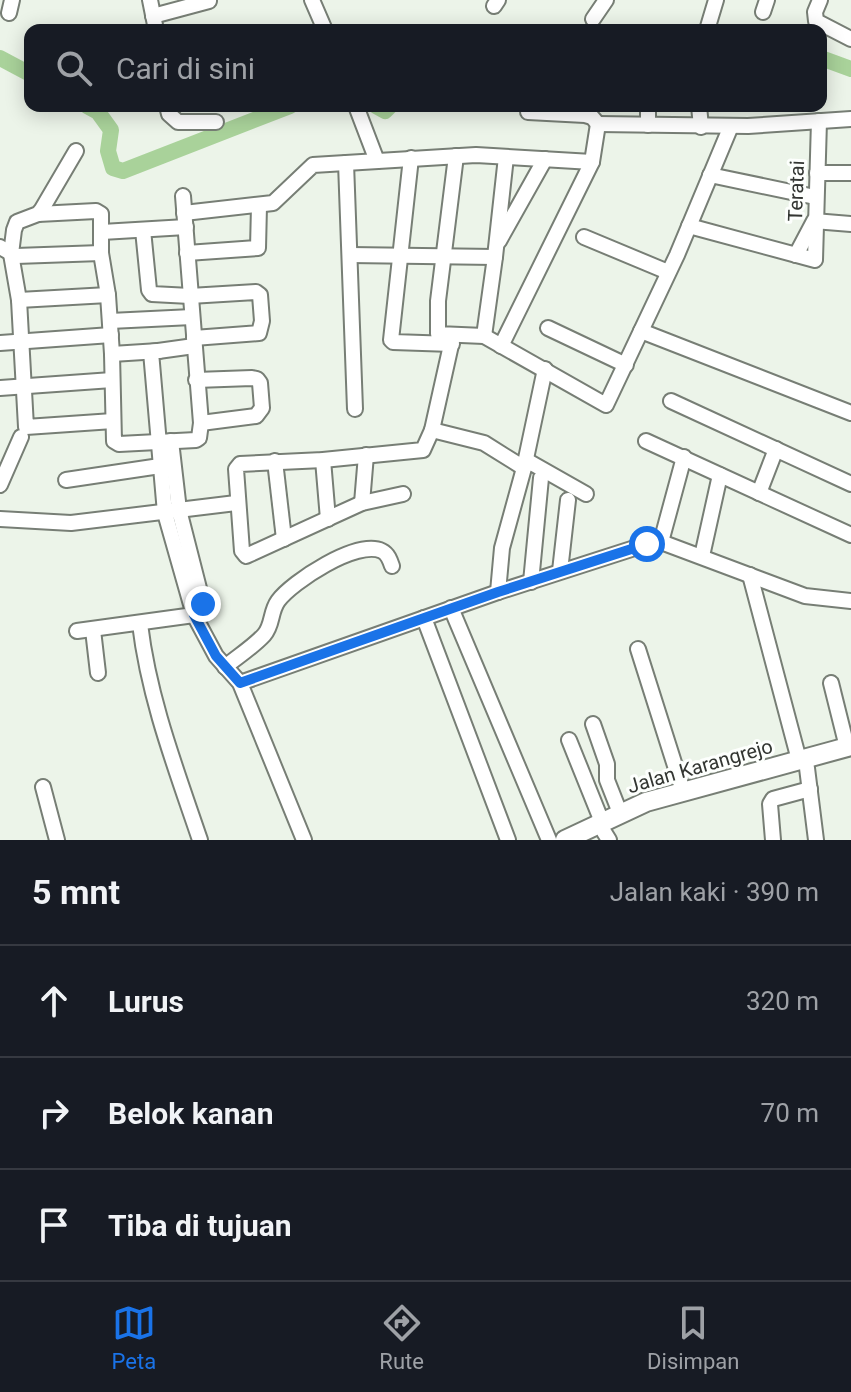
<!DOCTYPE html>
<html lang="id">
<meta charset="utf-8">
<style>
body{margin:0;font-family:Roboto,sans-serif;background:#20242c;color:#f1f3f6}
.stop{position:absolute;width:24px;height:24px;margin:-18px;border:6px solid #1a73e8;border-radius:50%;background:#fff}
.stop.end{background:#1a73e8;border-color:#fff;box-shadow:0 2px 8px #0008}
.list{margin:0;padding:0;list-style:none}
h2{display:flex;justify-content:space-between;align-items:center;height:104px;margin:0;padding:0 32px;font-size:34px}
h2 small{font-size:26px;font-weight:400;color:#9ea1a6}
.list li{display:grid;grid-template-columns:52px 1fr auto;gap:24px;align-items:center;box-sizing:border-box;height:112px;padding:0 32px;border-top:2px solid #363941}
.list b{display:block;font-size:30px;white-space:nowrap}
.list em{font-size:26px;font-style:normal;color:#9ea1a6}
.icon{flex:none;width:44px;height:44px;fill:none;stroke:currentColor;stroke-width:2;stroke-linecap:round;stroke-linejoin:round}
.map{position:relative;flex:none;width:851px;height:840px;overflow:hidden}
.search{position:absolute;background:#171b24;box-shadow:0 4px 20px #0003;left:24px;right:24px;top:24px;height:88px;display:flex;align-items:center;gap:20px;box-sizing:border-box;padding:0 28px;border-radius:16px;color:#9ea1a6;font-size:30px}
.sheet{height:440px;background:#171b24}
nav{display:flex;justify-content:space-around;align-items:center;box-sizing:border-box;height:112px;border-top:2px solid #363941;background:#171b24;font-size:22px;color:#9ea1a6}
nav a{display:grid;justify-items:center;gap:4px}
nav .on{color:#1a73e8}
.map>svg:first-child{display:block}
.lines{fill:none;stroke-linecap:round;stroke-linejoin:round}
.river{stroke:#a9d29a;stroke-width:16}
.minor-casing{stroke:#777e75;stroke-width:18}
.major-casing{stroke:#777e75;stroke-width:22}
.minor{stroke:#fff;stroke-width:14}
.major{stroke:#fff;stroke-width:18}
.route{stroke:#1a73e8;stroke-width:10}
.labels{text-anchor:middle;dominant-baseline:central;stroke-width:6;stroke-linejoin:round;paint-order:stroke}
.street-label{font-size:20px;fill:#333632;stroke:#fdfffd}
</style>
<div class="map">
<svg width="851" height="840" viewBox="0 0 851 840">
<rect width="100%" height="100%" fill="#ecf4e9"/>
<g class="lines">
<g class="river">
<path d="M0,58L30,74"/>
<path d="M821,58L851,69"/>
<path d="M87,106L98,112L111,130L108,151L113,168L123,171L290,106"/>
<path d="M376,106L385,111L390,106"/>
</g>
<defs>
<g id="minor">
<path d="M150,0L156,30"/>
<path d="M312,0L325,30"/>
<path d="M820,0L815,12L816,21L851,39"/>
<path d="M494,6L498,0"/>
<path d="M763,12L767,0"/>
<path d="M9,13L12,0"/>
<path d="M153,16L209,1"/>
<path d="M593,19L606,0"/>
<path d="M707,30L716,0"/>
<path d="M167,106L169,114L178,122H216"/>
<path d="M356,106L377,161"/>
<path d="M648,106V125"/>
<path d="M699,106L701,127"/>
<path d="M528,112L585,115L592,117L598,124"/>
<path d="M598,124L748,126L851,119"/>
<path d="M76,151L42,209L38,214L17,222L14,230L11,254L19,300L26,427L113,421"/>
<path d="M456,156L438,301V334L484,336L606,405L677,255L731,126"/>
<path d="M411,158L391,340L393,342L452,344"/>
<path d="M346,163L355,409"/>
<path d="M817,173H851"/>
<path d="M710,175L815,197"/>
<path d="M184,213L273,203L313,165L476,155L592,162"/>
<path d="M38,214L96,211L101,214V253L108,295L112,354L114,441L119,444L196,440L199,438L201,423L183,196"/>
<path d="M689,226L815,260L819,121"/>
<path d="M143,230L149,290L152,294L190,296L256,292L260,295L262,321L259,333L194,338"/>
<path d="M102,232L186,227"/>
<path d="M584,237L668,272"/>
<path d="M499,241L545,159"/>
<path d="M0,247L16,256L101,253"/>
<path d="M187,253L258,248L259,206"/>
<path d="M350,255L495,257"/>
<path d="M796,255L814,221L851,224"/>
<path d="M19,300L108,295"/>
<path d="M110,321L192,317"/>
<path d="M548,328L626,365"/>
<path d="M641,331L851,413"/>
<path d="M484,336L495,257L506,157"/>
<path d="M0,343L111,335"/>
<path d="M194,346L151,352L165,513L194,615L216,656L240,683L304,840"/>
<path d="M501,346L592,162L598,124"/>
<path d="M112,354L159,351"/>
<path d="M196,380L252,378L257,379L260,383L262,408L256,416L201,423"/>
<path d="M0,388L112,380"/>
<path d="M671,401L851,484"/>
<path d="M432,430L453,336"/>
<path d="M646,441L851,535"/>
<path d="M323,460L328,519"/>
<path d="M526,460L586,494"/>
<path d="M275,461L284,539"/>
<path d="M66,480L160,466"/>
<path d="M0,485L21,437"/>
<path d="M759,493L776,449"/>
<path d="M403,494L362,503L246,556L242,551L236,469L240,464L323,460L423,450L432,430L484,443L524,468"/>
<path d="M362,503L366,455"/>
<path d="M0,519L71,523L236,503"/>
<path d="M661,542L684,457"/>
<path d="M702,556L720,475"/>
<path d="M560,571L568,500"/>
<path d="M750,575L799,760"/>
<path d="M531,582L541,478"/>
<path d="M498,592L502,548L524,468L545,369"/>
<path d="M451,608L549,840"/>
<path d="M424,618L508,840"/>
<path d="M140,624C149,699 176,769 200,840"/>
<path d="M93,630L98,673"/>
<path d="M77,631L194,615L203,604L179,510L171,441"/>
<path d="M638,649L683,791"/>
<path d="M225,667C237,657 253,647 264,635C273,625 270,612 278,601C292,582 357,539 382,551C388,554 390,560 392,566"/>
<path d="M240,683L498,592L647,544L661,542L805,596L851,601"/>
<path d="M831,683L847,747"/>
<path d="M593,724L607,764V780L620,813"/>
<path d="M569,740L602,822"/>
<path d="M807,768L816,840"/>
<path d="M43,787L57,840"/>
<path d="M604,832L609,840"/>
<path d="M773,840L770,804L773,799L810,789"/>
</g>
<path id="major" d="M565,840L646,802L851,746"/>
</defs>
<use href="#minor" class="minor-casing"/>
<use href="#major" class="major-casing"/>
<use href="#minor" class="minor"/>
<use href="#major" class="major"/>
</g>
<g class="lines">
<path class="route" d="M203,604L194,615L216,656L240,683L498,592L647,544"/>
</g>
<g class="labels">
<g class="street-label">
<text transform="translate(796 191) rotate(-88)">Teratai</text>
<text transform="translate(700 766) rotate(-16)">Jalan Karangrejo</text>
</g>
</g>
</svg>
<div class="stop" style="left:647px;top:544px"></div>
<div class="stop end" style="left:203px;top:604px"></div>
<div class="search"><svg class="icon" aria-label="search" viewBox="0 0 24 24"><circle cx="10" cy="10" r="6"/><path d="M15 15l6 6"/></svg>Cari di sini</div>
</div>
<section class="sheet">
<h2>5 mnt<small>Jalan kaki · 390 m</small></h2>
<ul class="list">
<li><svg class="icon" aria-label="ahead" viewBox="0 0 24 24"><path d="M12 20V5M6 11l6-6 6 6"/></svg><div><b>Lurus</b></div><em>320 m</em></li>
<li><svg class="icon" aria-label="right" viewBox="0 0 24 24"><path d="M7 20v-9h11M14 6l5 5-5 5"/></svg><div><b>Belok kanan</b></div><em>70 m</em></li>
<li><svg class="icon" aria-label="arrive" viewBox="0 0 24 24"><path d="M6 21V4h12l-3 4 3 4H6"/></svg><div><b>Tiba di tujuan</b></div></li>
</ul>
</section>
<nav>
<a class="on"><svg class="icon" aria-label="map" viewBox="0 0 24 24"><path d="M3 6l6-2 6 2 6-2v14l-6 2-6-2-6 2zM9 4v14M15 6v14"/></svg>Peta</a>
<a><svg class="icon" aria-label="directions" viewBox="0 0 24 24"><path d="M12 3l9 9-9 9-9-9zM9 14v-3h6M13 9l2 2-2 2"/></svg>Rute</a>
<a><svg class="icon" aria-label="saved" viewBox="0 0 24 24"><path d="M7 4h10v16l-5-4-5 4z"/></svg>Disimpan</a>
</nav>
